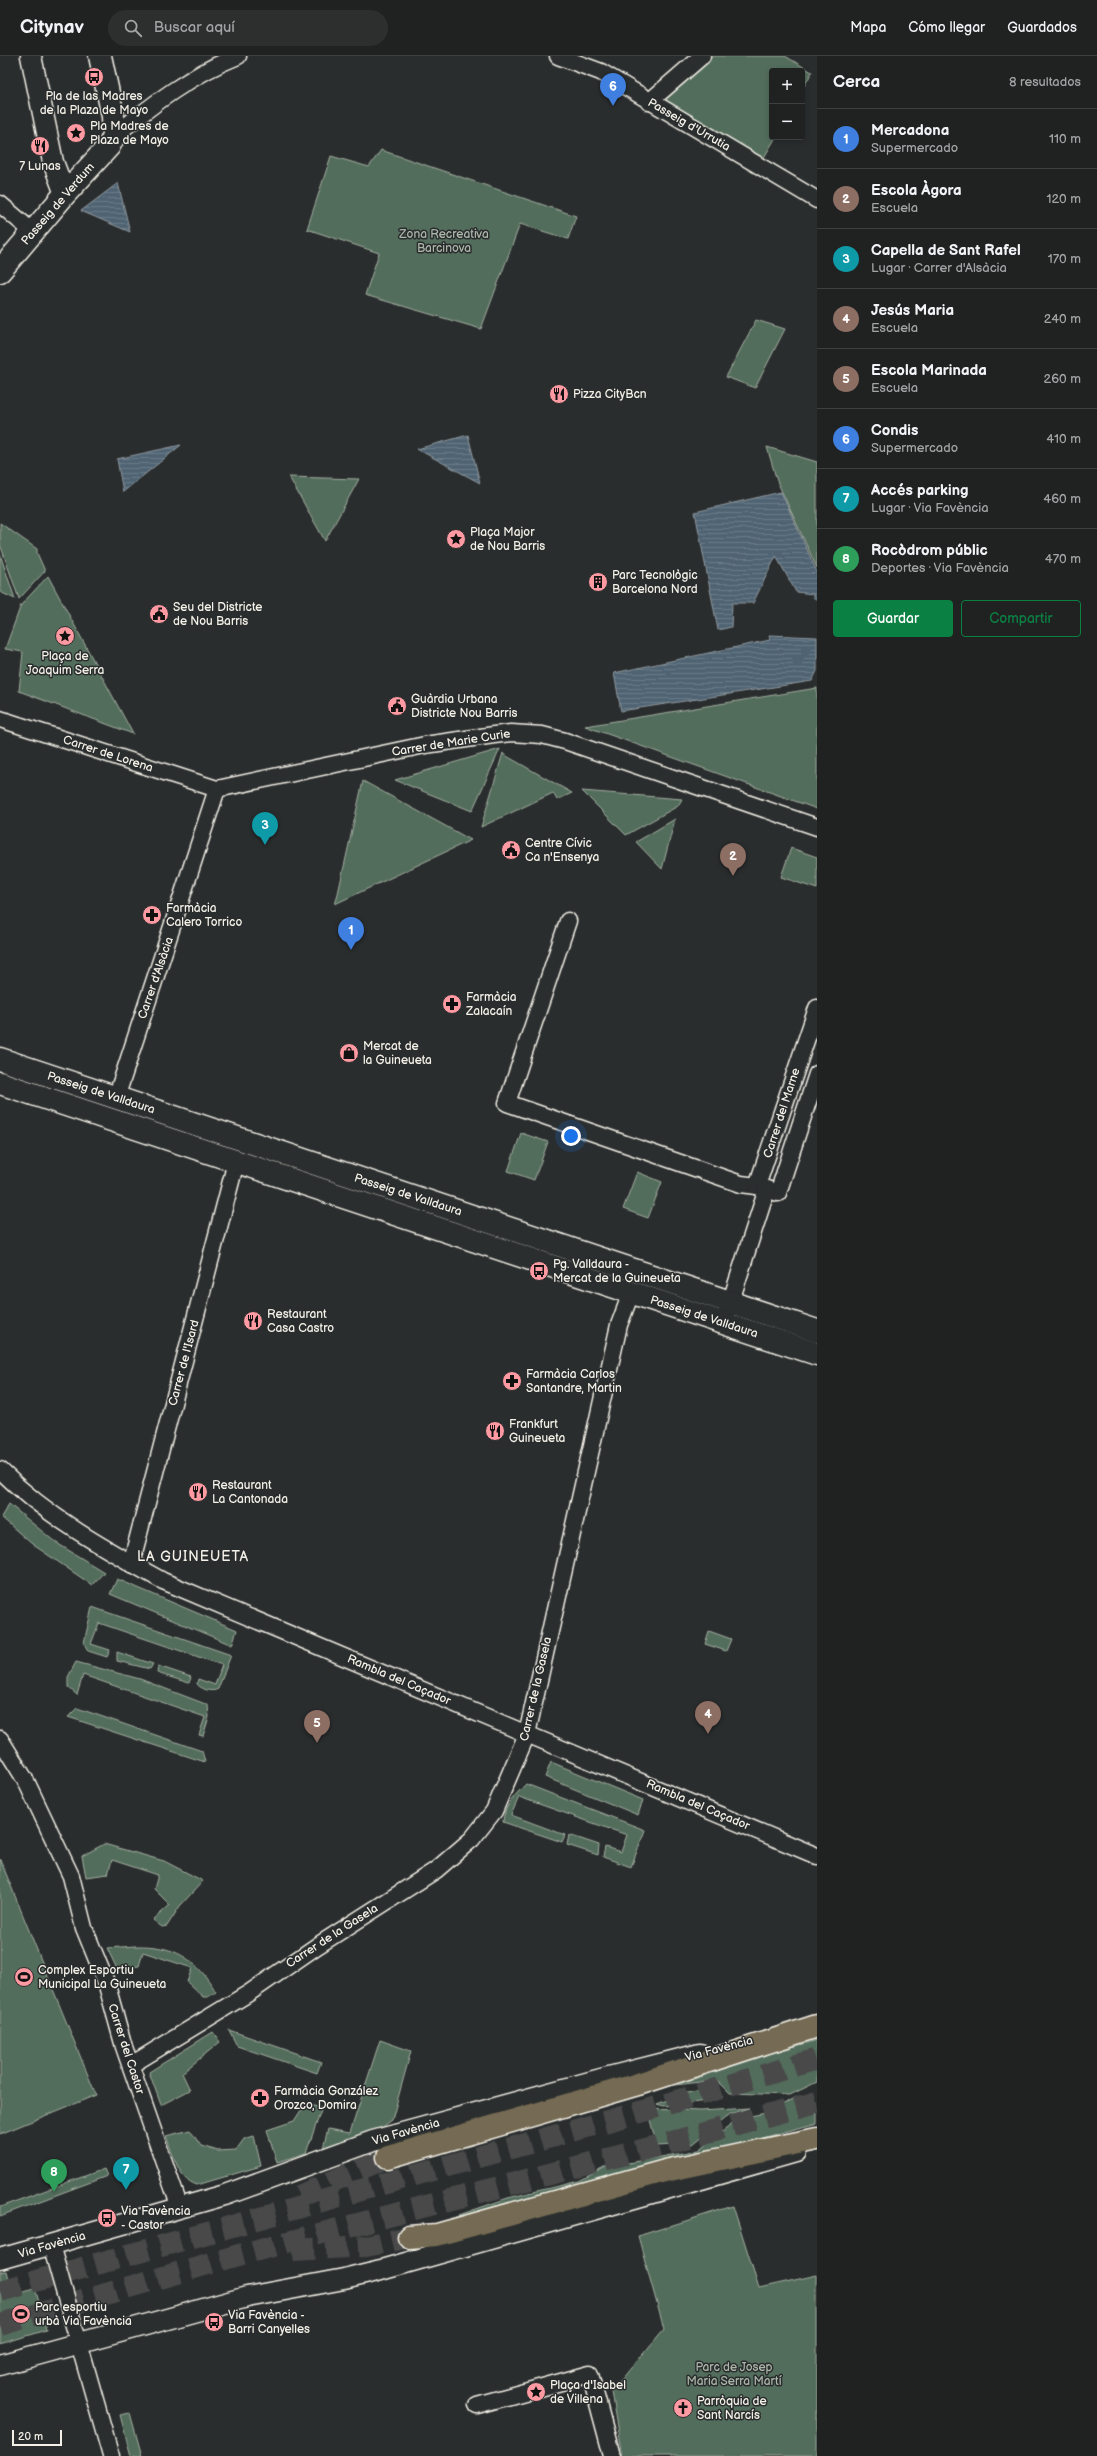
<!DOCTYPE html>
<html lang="es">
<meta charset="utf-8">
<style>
body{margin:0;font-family:"Balsamiq Sans",sans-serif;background:#2d2f2f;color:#f1f3f6}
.controls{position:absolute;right:12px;top:12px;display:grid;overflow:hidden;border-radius:4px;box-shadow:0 2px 6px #0003}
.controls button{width:36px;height:36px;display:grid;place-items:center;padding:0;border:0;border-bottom:1px solid #3d3f40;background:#202222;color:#f1f3f6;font:20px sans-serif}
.scale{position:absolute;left:12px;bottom:10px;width:50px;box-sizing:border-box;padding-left:4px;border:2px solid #f4f1e8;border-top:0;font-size:11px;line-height:14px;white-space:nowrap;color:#f4f1e8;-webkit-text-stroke:3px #2a2d2e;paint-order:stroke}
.you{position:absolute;left:571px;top:1080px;width:14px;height:14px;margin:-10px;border:3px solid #fff;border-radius:50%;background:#1a73e8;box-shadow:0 0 0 6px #1a73e833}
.badge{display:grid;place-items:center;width:26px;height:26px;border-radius:50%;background:#0b8043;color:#fff;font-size:13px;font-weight:700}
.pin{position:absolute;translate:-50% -33px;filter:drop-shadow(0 1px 2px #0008)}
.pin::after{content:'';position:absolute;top:21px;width:14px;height:12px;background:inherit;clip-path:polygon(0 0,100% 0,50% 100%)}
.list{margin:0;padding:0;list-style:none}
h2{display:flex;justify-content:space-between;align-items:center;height:52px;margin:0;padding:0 16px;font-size:17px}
h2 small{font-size:13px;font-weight:400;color:#a2a4a5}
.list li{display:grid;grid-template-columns:26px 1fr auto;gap:12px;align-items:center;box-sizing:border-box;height:60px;padding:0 16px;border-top:1px solid #3d3f40}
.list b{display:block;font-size:15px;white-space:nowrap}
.list p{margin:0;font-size:13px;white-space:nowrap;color:#a2a4a5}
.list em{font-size:13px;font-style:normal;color:#a2a4a5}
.actions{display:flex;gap:8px;padding:12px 16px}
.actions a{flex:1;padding:9px 0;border:1px solid #0b8043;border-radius:4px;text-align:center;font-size:14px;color:#0b8043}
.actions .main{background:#0b8043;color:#fff}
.icon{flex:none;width:22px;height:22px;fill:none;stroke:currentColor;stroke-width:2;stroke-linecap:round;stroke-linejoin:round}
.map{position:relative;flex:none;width:817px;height:2400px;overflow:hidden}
header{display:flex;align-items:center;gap:24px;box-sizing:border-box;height:56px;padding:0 20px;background:#202222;border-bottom:1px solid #3d3f40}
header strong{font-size:19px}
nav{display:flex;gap:22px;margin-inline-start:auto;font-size:14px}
.search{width:280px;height:36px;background:#2d2f2f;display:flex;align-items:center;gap:10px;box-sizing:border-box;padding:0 14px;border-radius:22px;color:#a2a4a5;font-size:15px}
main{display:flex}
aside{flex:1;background:#202222}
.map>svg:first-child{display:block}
.green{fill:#536d5c;stroke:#a4afa2}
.water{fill:url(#water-rules);stroke:#929ca2}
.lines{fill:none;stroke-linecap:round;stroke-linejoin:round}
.trunk-tunnel{stroke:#484a4a;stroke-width:22;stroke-dasharray:22 11;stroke-linecap:butt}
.minor-casing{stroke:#f4f1e8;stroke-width:19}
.tertiary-casing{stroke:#f4f1e8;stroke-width:23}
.secondary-casing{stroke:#f4f1e8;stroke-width:25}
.trunk-casing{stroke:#f4f1e8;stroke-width:25}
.minor{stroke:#2a2d2e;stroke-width:16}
.tertiary{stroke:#2a2d2e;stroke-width:20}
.secondary{stroke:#2a2d2e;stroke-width:22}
.trunk{stroke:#746b52;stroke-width:22}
.labels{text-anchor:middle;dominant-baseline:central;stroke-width:3;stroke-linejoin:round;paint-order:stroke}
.poi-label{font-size:12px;fill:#f4f1e8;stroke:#2a2d2e;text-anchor:start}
.street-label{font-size:12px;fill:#f4f1e8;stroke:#2a2d2e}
.park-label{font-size:12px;fill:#acb6a9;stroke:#2a2d2e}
.quarter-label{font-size:14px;letter-spacing:1px;fill:#f4f1e8;stroke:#2a2d2e}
</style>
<header>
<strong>Citynav</strong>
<div class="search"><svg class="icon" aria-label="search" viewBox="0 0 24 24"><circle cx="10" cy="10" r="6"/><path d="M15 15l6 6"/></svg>Buscar aquí</div>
<nav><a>Mapa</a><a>Cómo llegar</a><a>Guardados</a></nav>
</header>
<main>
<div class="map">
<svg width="817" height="2400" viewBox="0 0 817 2400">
<defs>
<pattern id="water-rules" width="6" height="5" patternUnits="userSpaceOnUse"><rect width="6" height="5" fill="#506473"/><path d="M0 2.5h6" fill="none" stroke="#6a7b87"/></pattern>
</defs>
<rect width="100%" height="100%" fill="#2a2d2e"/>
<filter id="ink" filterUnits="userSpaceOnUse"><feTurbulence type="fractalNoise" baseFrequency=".025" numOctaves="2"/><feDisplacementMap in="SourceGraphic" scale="8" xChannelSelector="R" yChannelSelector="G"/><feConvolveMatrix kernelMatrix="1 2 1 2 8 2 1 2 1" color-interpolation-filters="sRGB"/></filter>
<g filter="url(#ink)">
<g class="green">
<path d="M702,0H785L812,16L802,34V15H772V81H776L759,110L649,46Z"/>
<path d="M381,94L576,160L568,183L520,168L481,273L365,239L379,197L307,173L331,100L369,111Z"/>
<path d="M756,264L785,273L755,332L726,321Z"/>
<path d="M767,391L817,406V512L777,425Z"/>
<path d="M289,421L359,423L325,485Z"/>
<path d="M0,467L37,493V497L45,515L19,543L0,488Z"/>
<path d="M0,498L15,543L0,536Z"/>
<path d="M48,520L133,678L19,635L23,596L5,593L21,549Z"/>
<path d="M817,632V753L585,670Z"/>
<path d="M500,693L472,755L395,724Z"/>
<path d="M503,697V698L572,737L557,744L553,737L481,771Z"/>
<path d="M363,725L471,784L335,848L337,842Z"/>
<path d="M582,735L682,743L678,750L626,779Z"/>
<path d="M675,763L662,813L636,786Z"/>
<path d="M791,792L817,801V833L781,821Z"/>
<path d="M521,1077L548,1086L534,1124L508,1115Z"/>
<path d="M637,1116L662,1126L648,1162L623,1153Z"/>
<path d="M9,1448L55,1486L104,1516L92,1529L32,1488L1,1461Z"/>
<path d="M117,1523L237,1574L232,1589L110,1538Z"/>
<path d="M92,1551L231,1599L218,1633C212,1637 201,1633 197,1628L198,1623L215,1629L222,1609L99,1567L91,1588L110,1594L107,1601L88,1595L84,1587Z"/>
<path d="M709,1575L731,1583L726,1595L705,1588Z"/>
<path d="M117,1596L153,1608L150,1613L117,1605Z"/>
<path d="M76,1606L140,1623L208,1649L209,1661L203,1680L199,1679L205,1661L83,1619L77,1639L68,1631V1621Z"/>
<path d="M158,1610L191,1621L189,1627L157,1617Z"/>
<path d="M77,1652L202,1695L205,1706L68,1661Z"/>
<path d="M551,1706L643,1744L638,1759L545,1721Z"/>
<path d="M526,1728L645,1774L631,1811L603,1801L605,1791L621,1796L627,1779L519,1741L511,1759L565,1779L562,1786L503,1766C503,1751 516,1738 526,1728Z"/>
<path d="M569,1779L599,1789L598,1799L567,1789Z"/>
<path d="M104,1788L164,1805L203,1825L180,1850L167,1870L162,1871L153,1864L170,1849L154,1833L158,1819L112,1804L108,1818L86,1821L82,1800Z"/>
<path d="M0,1803L96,2039L0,2078Z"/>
<path d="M135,1890C174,1889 196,1902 216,1936L208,1941H203L187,1926L192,1912L143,1896L139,1910L117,1913L107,1892Z"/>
<path d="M229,1974L321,2006L317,2017L237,1990Z"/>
<path d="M213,1976L220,1986L182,2017L190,2034L161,2049L149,2016Z"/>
<path d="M380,1984L411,1995L392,2064L376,2076L323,2092L328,2073L350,2077Z"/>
<path d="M817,1984V2026L790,2039L730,2037L717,2024L651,2032Z"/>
<path d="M709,2032L723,2040L708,2045L663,2050L657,2048L683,2038Z"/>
<path d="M799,2040L804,2053L817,2047V2067L461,2165L459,2159L508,2142L579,2125L606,2111L699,2094L740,2062L766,2057Z"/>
<path d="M305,2048L322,2052L306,2097L277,2106L267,2074L294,2065Z"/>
<path d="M750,2052L730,2058L693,2088L657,2090L647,2053L701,2055Z"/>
<path d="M190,2074L201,2090L218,2095L236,2094L244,2083L254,2080L261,2110L197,2129C178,2123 173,2098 166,2080Z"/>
<path d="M104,2113L107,2120L0,2160V2151Z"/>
<path d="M733,2150L759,2232L817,2219V2400H622L611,2336L664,2273L638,2180Z"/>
<path d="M6,2215L12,2238L35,2232L47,2274L0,2288V2216Z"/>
<path d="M130,2357L142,2400H131L120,2359Z"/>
</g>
<g class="water">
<path d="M118,127L130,176L81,155Z"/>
<path d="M468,379L480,427L417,393Z"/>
<path d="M181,389L123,436L117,403Z"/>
<path d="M781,436L817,516V544L813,541V538L796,536L776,500L753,547H732L731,571L718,574L695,456Z"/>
<path d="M769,579L817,581V615L812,625L621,655L614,617L770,584Z"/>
</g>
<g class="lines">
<g class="trunk-tunnel">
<path d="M299,2140L388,2101"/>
<path d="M293,2194L366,2190L409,2181"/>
<path d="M0,2235L647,2054L817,2003"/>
<path d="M0,2269L242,2198L657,2090L817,2046"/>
</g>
<defs>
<g id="minor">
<path d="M558,0L601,16L817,144"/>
<path d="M649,46L702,0"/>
<path d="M114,80C153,48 192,18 238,0"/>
<path d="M0,148L33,176"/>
<path d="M0,663L217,733"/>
<path d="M217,733L425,689L494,679L511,677L542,679L565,685L817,771"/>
<path d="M568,865L507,1047L741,1128L757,1130L778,1137L817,1018"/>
<path d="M116,1042L217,733"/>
<path d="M757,1130L817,952"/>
<path d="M727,1257L767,1133"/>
<path d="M0,1414C47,1461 105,1493 163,1525L817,1800"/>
<path d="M131,1508L236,1106"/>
<path d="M0,1683L26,1725L71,1820L84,1872L106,1926L124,1991L180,2152"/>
<path d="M131,2009L249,1937L317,1890L436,1814L472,1783L494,1755L527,1678L619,1269L631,1237"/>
<path d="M51,2189L111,2400"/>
<path d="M477,2349L590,2318L612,2400"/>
</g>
<g id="tertiary">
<path d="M31,0L53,106L65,138"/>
<path d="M0,2203L225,2139L373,2085L601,2023L700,1998"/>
<path d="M0,2309L247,2241L344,2223L381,2214L796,2096"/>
</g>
<g id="secondary">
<path d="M0,215L65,138L109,90L114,80L113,60L100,0"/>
<path d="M0,1003L817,1275"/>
<path d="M0,1027L817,1298"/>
</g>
<g id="trunk">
<path d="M388,2101L638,2028L817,1970"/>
<path d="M409,2181L437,2179L665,2115L817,2083"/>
</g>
</defs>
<use href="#minor" class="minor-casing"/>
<use href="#tertiary" class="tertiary-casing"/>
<use href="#secondary" class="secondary-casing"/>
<use href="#trunk" class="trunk-casing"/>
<use href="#minor" class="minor"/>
<use href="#tertiary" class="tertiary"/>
<use href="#secondary" class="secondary"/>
<use href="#trunk" class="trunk"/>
</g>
</g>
<defs>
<symbol id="bus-disc" viewBox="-11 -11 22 22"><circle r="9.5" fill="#ff9aa2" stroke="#2a2d2e"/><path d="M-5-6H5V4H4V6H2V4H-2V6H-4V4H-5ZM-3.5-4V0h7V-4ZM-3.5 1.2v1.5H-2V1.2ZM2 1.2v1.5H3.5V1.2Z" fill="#111"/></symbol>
<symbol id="sight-disc" viewBox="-11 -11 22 22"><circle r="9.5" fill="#ff9aa2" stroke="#2a2d2e"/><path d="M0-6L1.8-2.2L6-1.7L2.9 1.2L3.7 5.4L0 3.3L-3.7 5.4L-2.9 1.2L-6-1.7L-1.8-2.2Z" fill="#111"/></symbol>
<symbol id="restaurant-disc" viewBox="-11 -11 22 22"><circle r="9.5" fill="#ff9aa2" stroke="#2a2d2e"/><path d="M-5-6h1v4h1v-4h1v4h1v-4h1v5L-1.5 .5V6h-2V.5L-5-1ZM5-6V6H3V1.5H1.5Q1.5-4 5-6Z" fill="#111"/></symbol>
<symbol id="building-disc" viewBox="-11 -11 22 22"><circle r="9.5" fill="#ff9aa2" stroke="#2a2d2e"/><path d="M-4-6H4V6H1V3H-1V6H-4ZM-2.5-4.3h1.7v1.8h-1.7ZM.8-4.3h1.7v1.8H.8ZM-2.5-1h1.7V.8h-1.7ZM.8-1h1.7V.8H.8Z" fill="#111"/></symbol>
<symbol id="civic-disc" viewBox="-11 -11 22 22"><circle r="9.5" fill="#ff9aa2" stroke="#2a2d2e"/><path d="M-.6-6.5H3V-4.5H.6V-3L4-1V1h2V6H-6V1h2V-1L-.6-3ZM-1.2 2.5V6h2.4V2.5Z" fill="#111"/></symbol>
<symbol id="pharmacy-disc" viewBox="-11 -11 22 22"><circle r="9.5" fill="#ff9aa2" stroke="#2a2d2e"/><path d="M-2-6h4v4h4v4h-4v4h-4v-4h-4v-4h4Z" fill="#111"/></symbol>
<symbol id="shop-disc" viewBox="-11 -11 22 22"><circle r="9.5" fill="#ff9aa2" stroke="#2a2d2e"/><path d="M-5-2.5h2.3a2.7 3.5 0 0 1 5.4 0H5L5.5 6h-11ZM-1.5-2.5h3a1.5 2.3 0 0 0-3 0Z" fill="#111"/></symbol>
<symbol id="stadium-disc" viewBox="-11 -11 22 22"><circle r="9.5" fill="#ff9aa2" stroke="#2a2d2e"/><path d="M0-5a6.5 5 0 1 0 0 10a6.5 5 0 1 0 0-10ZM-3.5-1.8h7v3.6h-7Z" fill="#111"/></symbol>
<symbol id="church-disc" viewBox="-11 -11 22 22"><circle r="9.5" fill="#ff9aa2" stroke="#2a2d2e"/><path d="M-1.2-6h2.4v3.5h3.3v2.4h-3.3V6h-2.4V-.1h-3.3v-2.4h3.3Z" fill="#111"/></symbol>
</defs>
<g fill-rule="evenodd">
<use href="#bus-disc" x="83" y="10" width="22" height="22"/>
<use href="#sight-disc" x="65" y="66" width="22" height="22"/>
<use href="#restaurant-disc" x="29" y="79" width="22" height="22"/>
<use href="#restaurant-disc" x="548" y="327" width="22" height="22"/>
<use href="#sight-disc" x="445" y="472" width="22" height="22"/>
<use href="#building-disc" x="587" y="515" width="22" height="22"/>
<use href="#civic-disc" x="148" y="547" width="22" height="22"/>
<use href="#sight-disc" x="54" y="569" width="22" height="22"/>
<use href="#civic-disc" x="386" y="639" width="22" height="22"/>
<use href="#civic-disc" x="500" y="783" width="22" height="22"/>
<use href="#pharmacy-disc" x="141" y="848" width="22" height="22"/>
<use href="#pharmacy-disc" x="441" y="937" width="22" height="22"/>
<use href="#shop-disc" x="338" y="986" width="22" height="22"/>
<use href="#bus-disc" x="528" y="1204" width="22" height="22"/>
<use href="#restaurant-disc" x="242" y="1254" width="22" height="22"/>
<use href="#pharmacy-disc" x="501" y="1314" width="22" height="22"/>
<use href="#restaurant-disc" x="484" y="1364" width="22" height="22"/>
<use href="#restaurant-disc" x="187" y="1425" width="22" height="22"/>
<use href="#stadium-disc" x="13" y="1910" width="22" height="22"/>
<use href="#pharmacy-disc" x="249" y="2031" width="22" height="22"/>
<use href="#bus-disc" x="96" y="2151" width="22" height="22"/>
<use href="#stadium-disc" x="10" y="2247" width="22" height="22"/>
<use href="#bus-disc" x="203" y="2255" width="22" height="22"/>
<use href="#sight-disc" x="525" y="2325" width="22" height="22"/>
<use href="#church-disc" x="672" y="2341" width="22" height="22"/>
</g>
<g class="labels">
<g class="poi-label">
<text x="94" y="40" text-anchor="middle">Pla de las Madres<tspan x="94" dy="14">de la Plaza de Mayo</tspan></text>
<text x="90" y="70">Pla Madres de<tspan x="90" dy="14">Plaza de Mayo</tspan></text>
<text x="40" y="110" text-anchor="middle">7 Lunas</text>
<text x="573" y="338">Pizza CityBcn</text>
<text x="470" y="476">Plaça Major<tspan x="470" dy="14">de Nou Barris</tspan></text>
<text x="612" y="519">Parc Tecnològic<tspan x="612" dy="14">Barcelona Nord</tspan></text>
<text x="173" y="551">Seu del Districte<tspan x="173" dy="14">de Nou Barris</tspan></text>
<text x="65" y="600" text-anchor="middle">Plaça de<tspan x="65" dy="14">Joaquim Serra</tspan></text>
<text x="411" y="643">Guàrdia Urbana<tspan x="411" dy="14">Districte Nou Barris</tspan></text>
<text x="525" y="787">Centre Cívic<tspan x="525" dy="14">Ca n'Ensenya</tspan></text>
<text x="166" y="852">Farmàcia<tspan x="166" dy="14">Calero Torrico</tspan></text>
<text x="466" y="941">Farmàcia<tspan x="466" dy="14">Zalacaín</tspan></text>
<text x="363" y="990">Mercat de<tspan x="363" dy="14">la Guineueta</tspan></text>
<text x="553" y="1208">Pg. Valldaura -<tspan x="553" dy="14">Mercat de la Guineueta</tspan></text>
<text x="267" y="1258">Restaurant<tspan x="267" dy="14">Casa Castro</tspan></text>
<text x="526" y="1318">Farmàcia Carlos<tspan x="526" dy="14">Santandre, Martin</tspan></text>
<text x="509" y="1368">Frankfurt<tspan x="509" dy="14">Guineueta</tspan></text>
<text x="212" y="1429">Restaurant<tspan x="212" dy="14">La Cantonada</tspan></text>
<text x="38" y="1914">Complex Esportiu<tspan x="38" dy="14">Municipal La Guineueta</tspan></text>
<text x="274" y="2035">Farmàcia González<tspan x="274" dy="14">Orozco, Domira</tspan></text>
<text x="121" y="2155">Via Favència<tspan x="121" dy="14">- Castor</tspan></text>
<text x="35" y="2251">Parc esportiu<tspan x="35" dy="14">urbà Via Favència</tspan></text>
<text x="228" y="2259">Via Favència -<tspan x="228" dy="14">Barri Canyelles</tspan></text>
<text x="550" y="2329">Plaça d'Isabel<tspan x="550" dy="14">de Villena</tspan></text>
<text x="697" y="2345">Parròquia de<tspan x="697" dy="14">Sant Narcís</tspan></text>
</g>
<g class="street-label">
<text transform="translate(689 69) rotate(30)">Passeig d'Urrutia</text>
<text transform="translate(58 148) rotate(-49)">Passeig de Verdum</text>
<text transform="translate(451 687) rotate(-9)">Carrer de Marie Curie</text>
<text transform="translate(108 698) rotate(18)">Carrer de Lorena</text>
<text transform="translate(156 922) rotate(-71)">Carrer d'Alsàcia</text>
<text transform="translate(101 1037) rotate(18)">Passeig de Valldaura</text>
<text transform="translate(782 1057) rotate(-72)">Carrer del Marne</text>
<text transform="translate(408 1139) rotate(18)">Passeig de Valldaura</text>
<text transform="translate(704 1261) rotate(18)">Passeig de Valldaura</text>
<text transform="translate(184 1307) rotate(-75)">Carrer de l'Isard</text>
<text transform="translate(399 1624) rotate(23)">Rambla del Caçador</text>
<text transform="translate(536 1633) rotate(-77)">Carrer de la Gasela</text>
<text transform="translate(698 1749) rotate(23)">Rambla del Caçador</text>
<text transform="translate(332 1880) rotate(-33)">Carrer de la Gasela</text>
<text transform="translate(126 1993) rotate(72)">Carrer del Castor</text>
<text transform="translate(719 1993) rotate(-15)">Via Favència</text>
<text transform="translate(406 2076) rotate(-16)">Via Favència</text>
<text transform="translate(52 2189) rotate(-16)">Via Favència</text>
</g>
<g class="park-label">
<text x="444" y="178">Zona Recreativa<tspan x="444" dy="14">Barcinova</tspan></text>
<text x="734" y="2311">Parc de Josep<tspan x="734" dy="14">Maria Serra Martí</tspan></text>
</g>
<g class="quarter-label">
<text x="193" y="1500">LA GUINEUETA</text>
</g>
</g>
</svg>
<div class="controls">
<button>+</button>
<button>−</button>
</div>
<div class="scale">20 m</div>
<div class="you"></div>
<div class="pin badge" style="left:351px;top:894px;background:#3f7fe0">1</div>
<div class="pin badge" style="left:733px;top:820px;background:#8d6e63">2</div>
<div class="pin badge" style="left:265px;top:789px;background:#0f9aa8">3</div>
<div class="pin badge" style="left:708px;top:1678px;background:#8d6e63">4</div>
<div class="pin badge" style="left:317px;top:1687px;background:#8d6e63">5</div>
<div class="pin badge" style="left:613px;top:50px;background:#3f7fe0">6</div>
<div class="pin badge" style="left:126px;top:2134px;background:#0f9aa8">7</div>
<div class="pin badge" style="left:54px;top:2136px;background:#2e9e5b">8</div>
</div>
<aside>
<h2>Cerca<small>8 resultados</small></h2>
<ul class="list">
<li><span class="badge" style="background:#3f7fe0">1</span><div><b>Mercadona</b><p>Supermercado</p></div><em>110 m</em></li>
<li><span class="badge" style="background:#8d6e63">2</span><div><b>Escola Àgora</b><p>Escuela</p></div><em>120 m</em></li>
<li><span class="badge" style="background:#0f9aa8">3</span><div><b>Capella de Sant Rafel</b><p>Lugar · Carrer d'Alsàcia</p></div><em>170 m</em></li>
<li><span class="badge" style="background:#8d6e63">4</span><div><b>Jesús Maria</b><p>Escuela</p></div><em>240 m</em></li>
<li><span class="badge" style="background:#8d6e63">5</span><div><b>Escola Marinada</b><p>Escuela</p></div><em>260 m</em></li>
<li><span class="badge" style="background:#3f7fe0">6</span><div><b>Condis</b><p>Supermercado</p></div><em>410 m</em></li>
<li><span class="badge" style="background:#0f9aa8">7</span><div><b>Accés parking</b><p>Lugar · Via Favència</p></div><em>460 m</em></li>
<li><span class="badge" style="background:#2e9e5b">8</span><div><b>Rocòdrom públic</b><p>Deportes · Via Favència</p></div><em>470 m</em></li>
</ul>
<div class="actions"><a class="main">Guardar</a><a>Compartir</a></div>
</aside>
</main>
